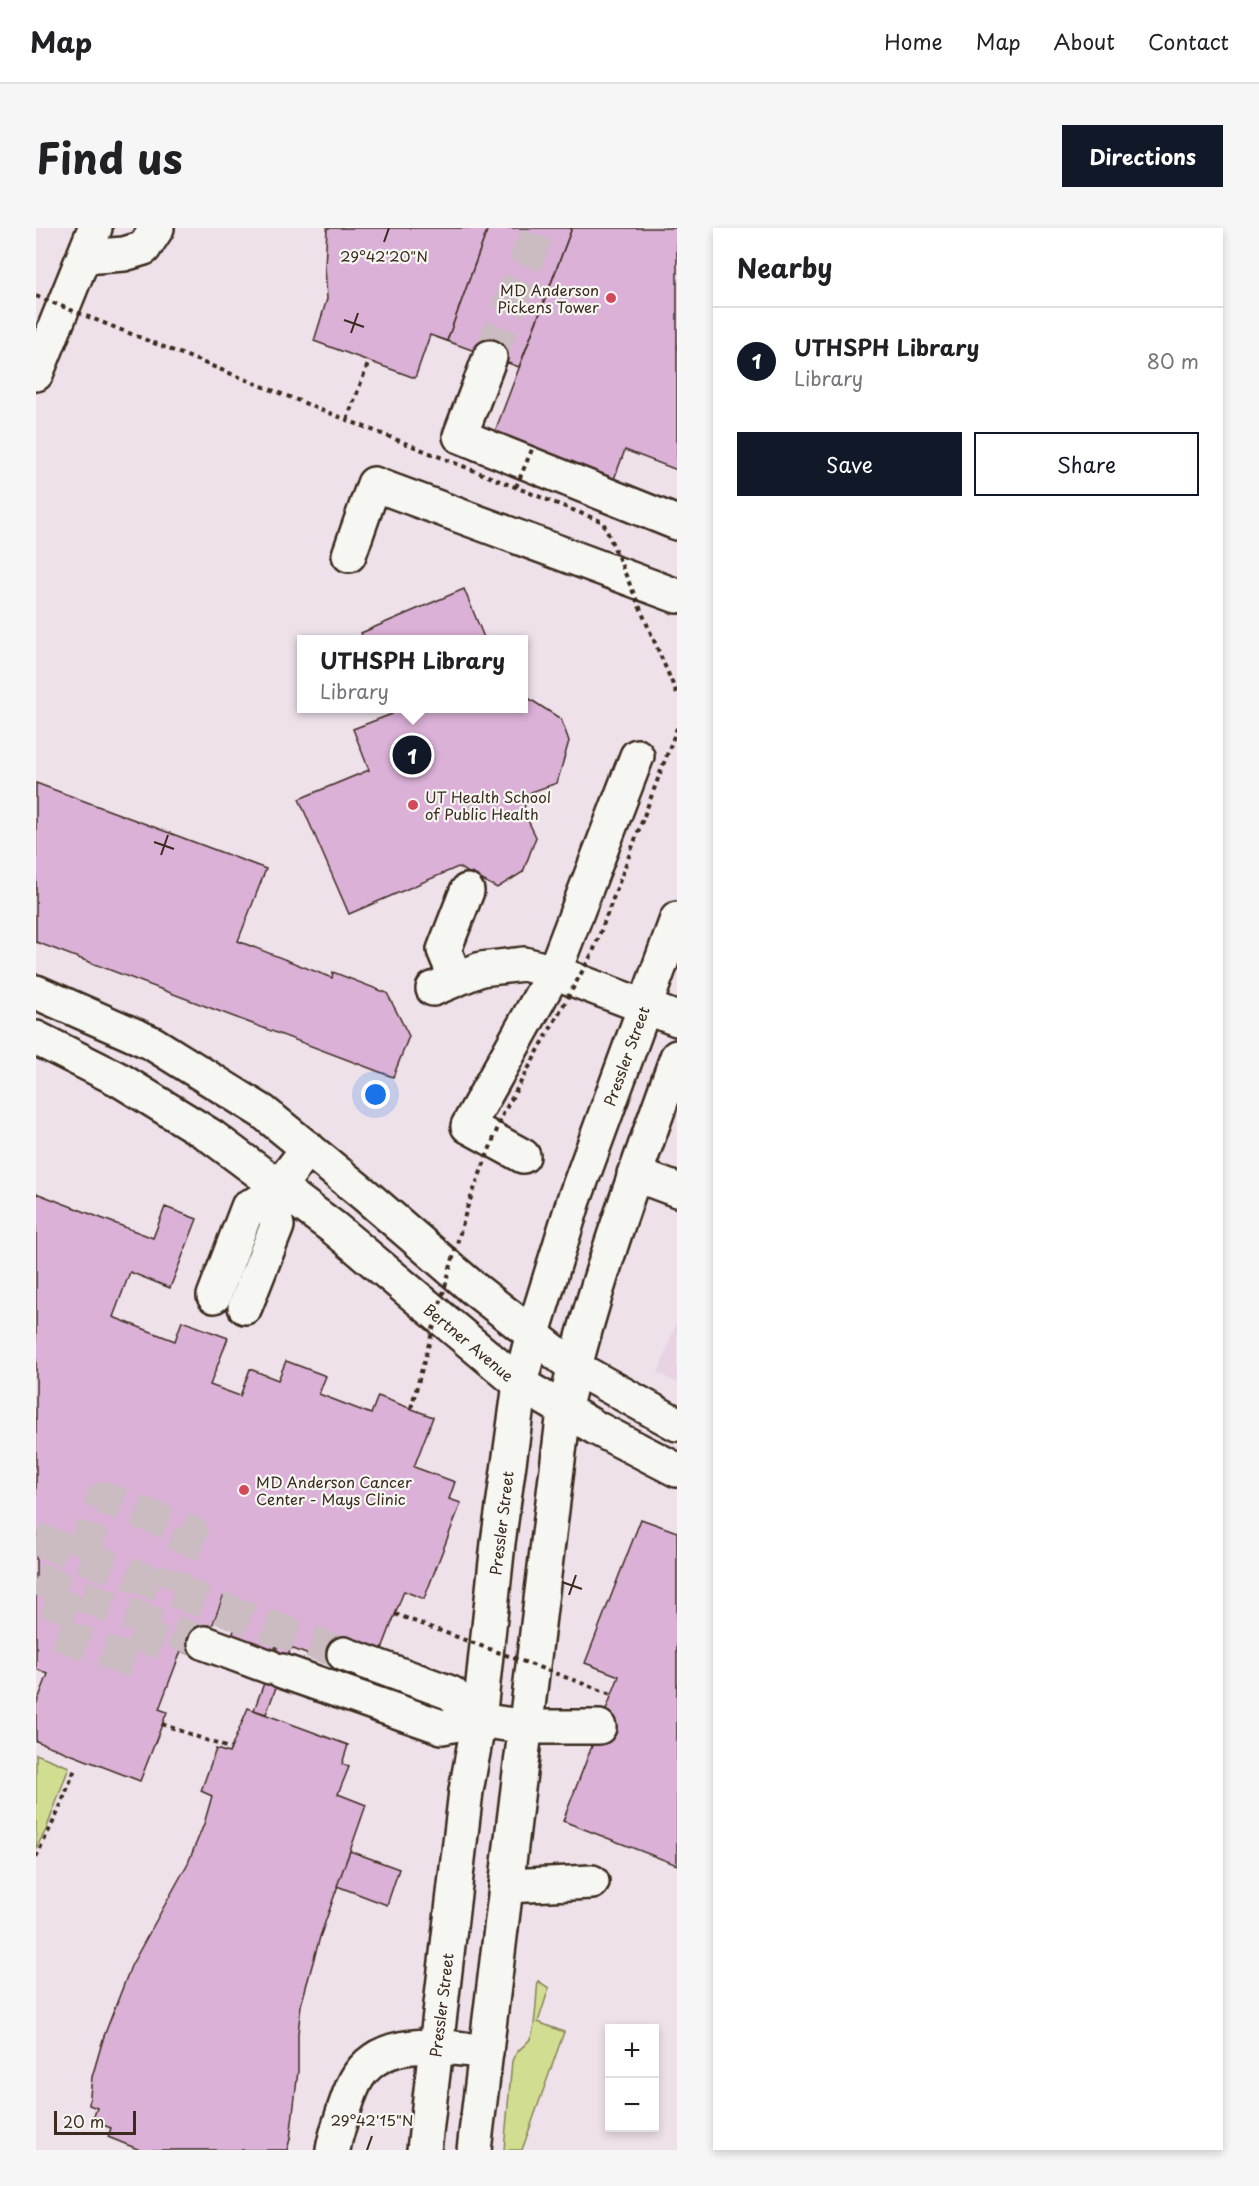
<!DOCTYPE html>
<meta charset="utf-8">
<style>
body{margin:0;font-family:"Playpen Sans",sans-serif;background:#f6f6f6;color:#202124}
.controls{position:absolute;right:18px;bottom:18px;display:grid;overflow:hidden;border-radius:0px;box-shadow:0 3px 9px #0003}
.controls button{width:54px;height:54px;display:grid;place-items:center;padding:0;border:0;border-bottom:2px solid #e0e0e0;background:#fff;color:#202124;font:30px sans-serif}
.scale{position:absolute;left:18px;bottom:15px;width:82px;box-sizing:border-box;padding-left:6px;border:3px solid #3b2a1e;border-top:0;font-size:16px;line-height:21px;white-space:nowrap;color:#3b2a1e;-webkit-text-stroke:4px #f6f6f2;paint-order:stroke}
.you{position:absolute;left:340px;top:867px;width:21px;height:21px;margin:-15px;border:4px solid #fff;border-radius:50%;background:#1a73e8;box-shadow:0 0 0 9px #1a73e833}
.badge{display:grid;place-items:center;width:39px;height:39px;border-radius:50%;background:#111827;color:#fff;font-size:20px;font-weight:700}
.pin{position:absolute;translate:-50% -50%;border:3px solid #fff;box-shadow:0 2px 6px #0006}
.popup{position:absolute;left:261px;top:407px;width:231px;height:78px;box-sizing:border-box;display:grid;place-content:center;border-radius:0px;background:#fff;filter:drop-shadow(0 2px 4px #0005);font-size:20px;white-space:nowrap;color:#757577}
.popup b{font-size:22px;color:#202124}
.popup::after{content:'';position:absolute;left:50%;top:100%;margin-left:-12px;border:12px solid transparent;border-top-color:#fff}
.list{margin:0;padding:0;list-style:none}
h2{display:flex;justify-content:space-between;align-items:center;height:78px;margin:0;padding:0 24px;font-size:26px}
h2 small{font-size:20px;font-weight:400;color:#757577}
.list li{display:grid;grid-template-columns:39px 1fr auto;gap:18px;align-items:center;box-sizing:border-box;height:108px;padding:0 24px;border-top:2px solid #e0e0e0}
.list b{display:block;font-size:22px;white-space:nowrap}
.list p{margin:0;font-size:20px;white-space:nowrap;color:#757577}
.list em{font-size:20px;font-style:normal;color:#757577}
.actions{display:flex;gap:12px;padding:18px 24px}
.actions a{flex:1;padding:14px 0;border:2px solid #111827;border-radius:0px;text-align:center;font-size:21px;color:#111827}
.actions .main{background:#111827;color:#fff}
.map{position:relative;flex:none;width:641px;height:1922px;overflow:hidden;border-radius:0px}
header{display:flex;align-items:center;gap:36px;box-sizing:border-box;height:84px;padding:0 30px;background:#fff;border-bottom:2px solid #e0e0e0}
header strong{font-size:28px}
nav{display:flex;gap:33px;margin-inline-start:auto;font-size:21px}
.intro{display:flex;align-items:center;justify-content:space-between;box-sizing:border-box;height:144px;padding:0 36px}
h1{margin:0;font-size:42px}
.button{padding:15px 27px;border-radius:0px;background:#111827;color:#fff;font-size:21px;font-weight:700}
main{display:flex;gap:36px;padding:0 36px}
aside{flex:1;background:#fff;border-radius:0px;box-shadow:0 3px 9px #0003}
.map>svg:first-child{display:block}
.built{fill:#e8d3e4}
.green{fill:#d1dd90;stroke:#868457;stroke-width:1.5}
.building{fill:#dbb1d7;stroke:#3b2a1e;stroke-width:1.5}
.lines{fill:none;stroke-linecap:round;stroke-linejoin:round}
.minor-tunnel{stroke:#cabcc1;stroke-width:33;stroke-dasharray:33 16;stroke-linecap:butt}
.minor-casing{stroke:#3b2a1e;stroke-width:38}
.major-casing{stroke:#3b2a1e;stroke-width:38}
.path{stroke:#3b2a1e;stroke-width:4;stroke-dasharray:4.5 4.5;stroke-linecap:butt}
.minor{stroke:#f6f6f2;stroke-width:33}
.major{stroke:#f6f6f2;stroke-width:33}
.path-bridge{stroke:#3b2a1e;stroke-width:4;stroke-dasharray:4.5 4.5;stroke-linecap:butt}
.ticks{fill:none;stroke:#3b2a1e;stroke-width:2}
.poi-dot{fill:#d1495b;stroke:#f6f6f2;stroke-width:2}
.labels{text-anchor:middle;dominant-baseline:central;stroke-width:4.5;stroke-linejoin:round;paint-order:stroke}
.poi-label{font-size:15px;fill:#3b2a1e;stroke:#f6f6f2;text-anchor:start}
.street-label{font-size:15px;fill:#3b2a1e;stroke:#f6f6f2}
.ticks-label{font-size:15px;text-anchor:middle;fill:#3b2a1e;stroke:#f6f6f2;stroke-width:4.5;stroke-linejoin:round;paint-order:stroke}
</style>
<header>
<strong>Map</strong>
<nav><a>Home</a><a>Map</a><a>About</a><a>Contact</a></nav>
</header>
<div class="intro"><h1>Find us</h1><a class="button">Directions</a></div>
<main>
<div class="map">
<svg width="641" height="1922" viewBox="0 0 641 1922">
<rect width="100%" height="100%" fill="#eee1ea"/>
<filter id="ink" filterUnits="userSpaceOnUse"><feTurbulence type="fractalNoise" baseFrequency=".0167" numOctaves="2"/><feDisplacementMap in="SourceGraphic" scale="12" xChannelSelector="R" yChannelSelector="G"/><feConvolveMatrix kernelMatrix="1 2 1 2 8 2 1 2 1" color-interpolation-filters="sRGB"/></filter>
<g filter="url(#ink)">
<path class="built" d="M641,1092V1155L622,1145Z"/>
<g class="green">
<path d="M0,1526L33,1539L10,1602L0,1620Z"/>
<path d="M502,1753L513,1760L502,1794L528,1804L486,1922H468L476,1833C481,1820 488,1820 494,1811C500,1803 500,1766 502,1753Z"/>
</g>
<g class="building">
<path d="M291,0H452L411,113L394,107L379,150L278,113L291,71L289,39Z"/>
<path d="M452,0H536L483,139L411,113Z"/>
<path d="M536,0H641V242L589,222L578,251L458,206Z"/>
<path d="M428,361L449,412H328L325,405Z"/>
<path d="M489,468L525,491L533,513L521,555L495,564L487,582L500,609L487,644L461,660L422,639L313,686L263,571L333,542L317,501L356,486L354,480H487Z"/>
<path d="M0,555L230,641L202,713L296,750L297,744L351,765L373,808L357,849L0,714Z"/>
<path d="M0,965L117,1010L129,979L161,991L134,1060L94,1044L77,1089L139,1113L146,1093L192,1110L174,1157L204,1168L214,1141L242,1152L250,1133L290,1148L283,1166L335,1186L342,1168L397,1189L378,1239L419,1254L413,1271L425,1275L388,1371L368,1363L341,1434L303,1439L255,1420L230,1486L218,1482L243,1415H241L237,1426L195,1410L208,1377L187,1369L164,1430L145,1423L123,1481L131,1484L104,1553L0,1513V1477L12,1446L0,1441Z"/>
<path d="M605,1291L641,1304V1637L527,1593L583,1448L549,1435Z"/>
<path d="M212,1480L312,1517L306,1536L313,1539L302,1566L330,1577L284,1709L265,1777L262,1806V1843L254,1911L251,1922H104L72,1909L75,1900L56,1893L61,1880L53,1877L56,1849L68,1808L95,1738L152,1635L168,1596L176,1568L165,1563L180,1521L193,1525Z"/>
<path d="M314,1623L363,1641L351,1677L301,1658Z"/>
</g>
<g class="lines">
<g class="minor-tunnel">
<path d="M454,129L503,0"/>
<path d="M0,1311L308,1426"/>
<path d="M46,1328L67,1270L155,1304L133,1360"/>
<path d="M0,1350L169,1415"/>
<path d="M31,1362L16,1403L102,1436L116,1394"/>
</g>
<defs>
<g id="minor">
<path d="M48,29L88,26L108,20L121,0"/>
<path d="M454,129L424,208L641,295"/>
<path d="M313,327L338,256L641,368"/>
<path d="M420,751L408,722L431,663"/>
<path d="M397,761L445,741L488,736L518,744L641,791"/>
<path d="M0,764L116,815L227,884L329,967L437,1060L538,1139L641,1196"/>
<path d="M0,810L84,852L175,908L298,1000L484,1156L560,1200L641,1242"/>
<path d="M487,928L432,898L518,744L601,528"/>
<path d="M598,946L641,962"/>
<path d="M178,1068L212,979L235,969L272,920"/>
<path d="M209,1079L241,998L235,969"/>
<path d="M169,1415L234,1439"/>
<path d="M308,1426L415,1465L443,1492"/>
<path d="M246,1443L406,1499L443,1492L490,1499H563"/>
<path d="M470,1658L556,1654"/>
<path d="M297,1922C299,1908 304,1895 308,1882C312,1870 316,1857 323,1847C350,1807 410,1819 450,1824"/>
<path d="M388,1922L430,1563L443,1492L462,1315L484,1156L497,1105L538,972L641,691"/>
<path d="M438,1922L528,1183C556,1062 599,946 641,829"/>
</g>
<path id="major" d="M0,146L59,0"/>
</defs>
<use href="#minor" class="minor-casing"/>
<use href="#major" class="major-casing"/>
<g class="path">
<path d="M311,192L333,133"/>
<path d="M126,1496L195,1521"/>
<path d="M0,1629L22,1584L39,1541"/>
</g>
<use href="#minor" class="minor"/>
<use href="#major" class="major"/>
<g class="path-bridge">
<path d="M0,68L567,294L641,466"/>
<path d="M480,259L497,219"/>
<path d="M375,1180L431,980L467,886L557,724L641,500"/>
<path d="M359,1386L575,1466"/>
</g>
</g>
</g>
<path class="ticks" d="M348,14L353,0M308,92L328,99M315,105L322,85M118,614L138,621M125,627L132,607M526,1354L546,1361M533,1367L540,1347M331,1922L336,1908"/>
<g class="poi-dot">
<circle cx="575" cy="70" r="6"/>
<circle cx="377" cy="577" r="6"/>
<circle cx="208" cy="1262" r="6"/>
</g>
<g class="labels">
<g class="poi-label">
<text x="563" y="61" text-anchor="end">MD Anderson<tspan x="563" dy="17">Pickens Tower</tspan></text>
<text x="389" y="568">UT Health School<tspan x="389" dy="17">of Public Health</tspan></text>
<text x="220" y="1253">MD Anderson Cancer<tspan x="220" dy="17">Center - Mays Clinic</tspan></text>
</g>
<g class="street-label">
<text transform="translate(590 828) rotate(-70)">Pressler Street</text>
<text transform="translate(433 1114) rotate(40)">Bertner Avenue</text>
<text transform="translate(465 1295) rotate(-83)">Pressler Street</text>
<text transform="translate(405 1777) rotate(-83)">Pressler Street</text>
</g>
</g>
<g class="ticks-label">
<text x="348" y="34">29°42'20"N</text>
<text x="336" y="1898">29°42'15"N</text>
</g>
</svg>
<div class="controls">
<button>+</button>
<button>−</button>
</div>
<div class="scale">20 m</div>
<div class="you"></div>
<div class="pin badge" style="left:376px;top:527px">1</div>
<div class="popup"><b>UTHSPH Library</b>Library</div>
</div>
<aside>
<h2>Nearby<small></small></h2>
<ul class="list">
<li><span class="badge">1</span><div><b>UTHSPH Library</b><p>Library</p></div><em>80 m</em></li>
</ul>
<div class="actions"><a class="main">Save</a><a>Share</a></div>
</aside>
</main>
